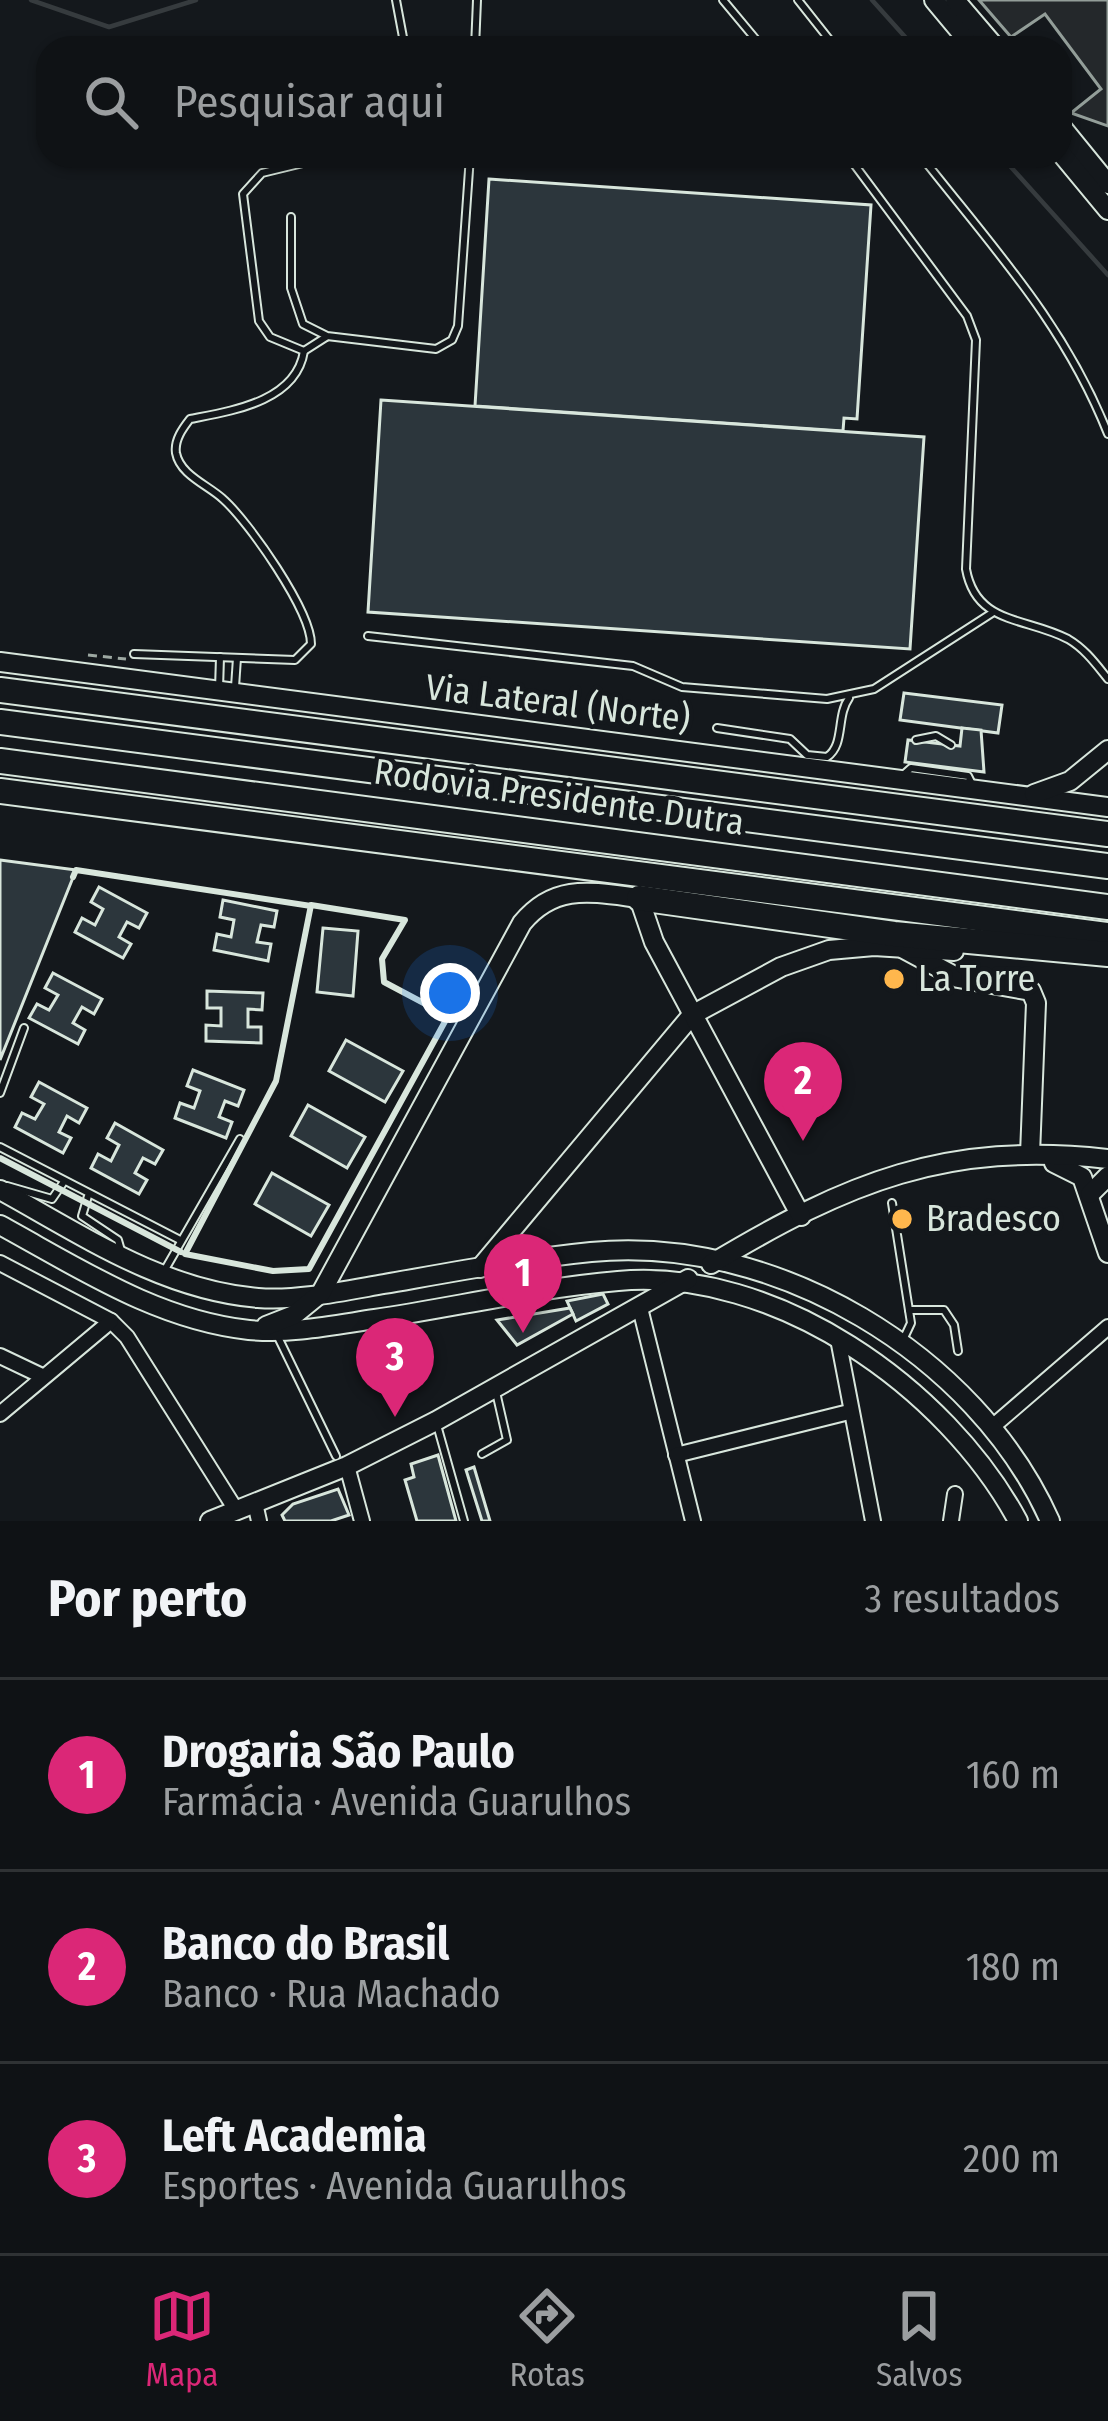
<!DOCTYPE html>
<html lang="pt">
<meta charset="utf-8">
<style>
body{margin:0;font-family:"Fira Sans Condensed",sans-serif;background:#1d2022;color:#f1f3f6}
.you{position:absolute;left:450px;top:993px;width:42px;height:42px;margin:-30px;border:9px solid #fff;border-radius:50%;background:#1a73e8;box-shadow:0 0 0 18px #1a73e833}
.badge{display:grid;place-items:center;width:78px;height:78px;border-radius:50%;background:#db2777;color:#fff;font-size:39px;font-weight:700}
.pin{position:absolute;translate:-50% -99px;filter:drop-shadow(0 3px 6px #0008)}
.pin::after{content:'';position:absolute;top:63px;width:42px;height:36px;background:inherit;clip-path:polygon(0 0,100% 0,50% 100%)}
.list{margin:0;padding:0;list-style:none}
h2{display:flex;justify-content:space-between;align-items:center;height:156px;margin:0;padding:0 48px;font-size:51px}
h2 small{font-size:39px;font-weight:400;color:#9b9ea0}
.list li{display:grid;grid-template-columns:78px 1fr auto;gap:36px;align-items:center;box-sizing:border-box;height:192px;padding:0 48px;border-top:3px solid #2f3234}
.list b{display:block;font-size:45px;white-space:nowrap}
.list p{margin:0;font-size:39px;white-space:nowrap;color:#9b9ea0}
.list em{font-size:39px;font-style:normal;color:#9b9ea0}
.icon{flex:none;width:66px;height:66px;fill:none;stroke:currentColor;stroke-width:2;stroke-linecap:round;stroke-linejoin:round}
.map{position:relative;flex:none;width:1108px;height:1521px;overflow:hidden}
.search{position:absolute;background:#0f1215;box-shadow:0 3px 9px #0004;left:36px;right:36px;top:36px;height:132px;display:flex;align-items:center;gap:30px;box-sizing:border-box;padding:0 42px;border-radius:36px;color:#9b9ea0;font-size:45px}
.sheet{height:732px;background:#0f1215}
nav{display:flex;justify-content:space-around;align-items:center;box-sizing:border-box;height:168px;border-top:3px solid #2f3234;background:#0f1215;font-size:33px;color:#9b9ea0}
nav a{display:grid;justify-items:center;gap:6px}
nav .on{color:#db2777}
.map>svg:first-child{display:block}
.parking{fill:#24282b;stroke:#939e99;stroke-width:3}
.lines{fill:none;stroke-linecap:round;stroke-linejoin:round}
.stream{stroke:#363b3e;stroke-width:4.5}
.building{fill:#2c363c;stroke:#d8e6dc;stroke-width:3}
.lane-casing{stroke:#d8e6dc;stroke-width:10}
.street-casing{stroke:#d8e6dc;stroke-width:18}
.secondary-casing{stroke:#d8e6dc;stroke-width:22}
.highway-casing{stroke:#d8e6dc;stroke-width:28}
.path{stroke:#9da8a2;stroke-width:3;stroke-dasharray:9 6;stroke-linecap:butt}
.lane{stroke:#14181c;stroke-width:6}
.street{stroke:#14181c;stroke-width:14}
.secondary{stroke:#14181c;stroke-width:18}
.highway{stroke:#14181c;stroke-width:24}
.wall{stroke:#d8e6dc;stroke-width:6}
.poi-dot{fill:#ffb74d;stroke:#14181c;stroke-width:4.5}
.labels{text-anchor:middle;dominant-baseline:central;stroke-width:9;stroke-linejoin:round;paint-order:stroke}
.street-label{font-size:36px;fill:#d8e6dc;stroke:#14181c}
.poi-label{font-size:36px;fill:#d8e6dc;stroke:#14181c;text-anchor:start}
</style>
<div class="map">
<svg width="1108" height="1521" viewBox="0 0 1108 1521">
<rect width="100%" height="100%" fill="#14181c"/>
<path class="parking" d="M979,0H1108V126L1071,113L1101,89L1045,14L1011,37Z"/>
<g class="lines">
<g class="stream">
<path d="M31,0L109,27L196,0"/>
<path d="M872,0L915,48"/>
<path d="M1001,156L1108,275"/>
</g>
</g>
<g class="building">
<path d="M489,179L871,205L857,419L844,418L843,431L475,406Z"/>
<path d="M381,400L924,437L910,649L368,612Z"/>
<path d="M904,693L1002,705L998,733L900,720Z"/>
<path d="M962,728L981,730L984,772L905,762L908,740L960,746Z"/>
<path d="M0,860L76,870L0,1060Z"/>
<path d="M99,887L147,913L139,928L127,922L119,937L131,944L123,958L75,932L82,918L95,925L103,909L91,902Z"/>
<path d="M223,900L277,911L274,927L261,925L257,942L271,944L268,961L214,950L217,934L231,937L234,920L220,917Z"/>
<path d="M323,928L358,931L353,996L317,992Z"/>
<path d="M53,973L102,999L94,1014L82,1007L73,1023L85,1030L78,1044L29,1018L37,1004L49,1010L58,995L45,988Z"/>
<path d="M207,991L263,993L262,1010L248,1009V1027H261V1043L206,1041V1025L221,1026V1008H207Z"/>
<path d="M346,1040L403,1071L385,1102L329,1071Z"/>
<path d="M193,1070L244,1090L238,1106L225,1101L219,1117L232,1122L226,1138L175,1118L180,1103L194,1108L200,1091L187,1086Z"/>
<path d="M39,1082L87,1108L79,1123L67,1116L59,1132L71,1138L63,1153L15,1127L22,1113L35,1119L44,1104L31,1097Z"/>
<path d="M308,1105L365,1137L347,1168L291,1136Z"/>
<path d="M115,1123L163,1150L155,1164L143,1158L135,1173L147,1180L139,1194L91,1168L98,1154L111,1161L119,1145L107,1138Z"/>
<path d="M272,1173L329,1205L311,1236L255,1204Z"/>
<path d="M603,1294L608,1304L576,1321L567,1301Z"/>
<path d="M570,1308L573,1314L517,1345L497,1320Z"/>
<path d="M438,1455L456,1521H417L405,1480L414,1477L411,1464Z"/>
<path d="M474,1467L490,1521H482L466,1470Z"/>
<path d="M338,1489L349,1515L331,1521H285L282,1515L293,1504Z"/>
</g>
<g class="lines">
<defs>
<g id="lane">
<path d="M396,0L405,48"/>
<path d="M723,0L763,48"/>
<path d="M798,0L836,48"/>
<path d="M475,48L477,0"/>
<path d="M848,156L967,316L976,340L966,569C976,625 1026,617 1068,639C1085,649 1095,663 1108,679"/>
<path d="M921,156C993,248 1064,323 1108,434"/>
<path d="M291,217V288L303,324L327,336L436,349L452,340L458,326L470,156"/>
<path d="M304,351L326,337"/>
<path d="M368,636L633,666L682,687L827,699L874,689L992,613"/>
<path d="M134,654L295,660L311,644C311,611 249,522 223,499C208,485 180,475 176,453C174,440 183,428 190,419C231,411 296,402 304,351L270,337L259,321L243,194L262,173L332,156"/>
<path d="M235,687L237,658"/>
<path d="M219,689L220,657"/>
<path d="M717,728L790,739L807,755L827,757C845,745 836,716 849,698"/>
<path d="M916,740L936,736L951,745"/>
<path d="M902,776L911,768L968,776L971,782"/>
<path d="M0,1093L24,1028"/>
<path d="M0,1147L180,1240"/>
<path d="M7,1186L52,1199L63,1183"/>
<path d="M88,1196L82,1216L118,1240L122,1254"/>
<path d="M892,1203L911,1323L903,1340"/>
<path d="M163,1273L240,1139"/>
<path d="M909,1310H944L954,1325L958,1351"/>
<path d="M277,1335L336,1456"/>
<path d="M437,1425L464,1521"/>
<path d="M482,1454L507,1440L496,1392"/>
</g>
<g id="street">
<path d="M0,1263L111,1321L127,1337L236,1510"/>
<path d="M640,1308L693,1521"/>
<path d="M838,1339L873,1521"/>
<path d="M0,1356L42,1376"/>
<path d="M0,1414L111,1321"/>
<path d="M991,1428L1108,1327"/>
<path d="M676,1455L849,1412"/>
<path d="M347,1466L362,1521"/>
<path d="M255,1503L259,1521"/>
<path d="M951,1521L955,1494"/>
</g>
<g id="secondary">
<path d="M934,0L974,48"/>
<path d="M955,0L996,48"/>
<path d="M1060,125L1108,184"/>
<path d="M1060,152L1108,210"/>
<path d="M0,662L1108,807"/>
<path d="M1034,794L1070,781L1108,750"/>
<path d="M904,949L958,978L1031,991L1036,1003L1030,1154"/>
<path d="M1054,1163L1082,1177L1108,1253"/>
<path d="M0,1190C82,1235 162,1290 258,1298C298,1301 344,1291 384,1284C453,1272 522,1259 591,1252C774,1234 976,1354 1050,1521"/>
<path d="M1090,1194L1108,1176"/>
<path d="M0,1225C79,1268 157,1320 249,1330C291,1334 334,1325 375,1319C455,1307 537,1288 618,1281C775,1267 946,1387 1018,1521"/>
<path d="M711,1264C848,1182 946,1141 1108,1159"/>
<path d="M480,1268L692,1015L781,967L829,950L874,946L954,951"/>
<path d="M266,1326L294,1315L321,1293L522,923C555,883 592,892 639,898L654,942L801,1216"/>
<path d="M210,1521L347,1466L436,1421L688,1279"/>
</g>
<g id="highway">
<path d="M0,690L1108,834"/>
<path d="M0,722L1108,866"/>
<path d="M0,761L1108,907"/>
<path d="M0,791L1108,935"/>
<path d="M639,898L894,934L1108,954"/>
</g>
</defs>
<use href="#lane" class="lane-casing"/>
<use href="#street" class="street-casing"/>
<use href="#secondary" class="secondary-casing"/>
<use href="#highway" class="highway-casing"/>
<path class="path" d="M88,655L126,659"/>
<use href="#lane" class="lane"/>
<use href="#street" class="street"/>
<use href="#secondary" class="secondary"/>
<use href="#highway" class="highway"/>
<g class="wall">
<path d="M73,877L76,870L311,906"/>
<path d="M311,905L405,920L382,959L384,982L448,1016L309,1269L273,1271L185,1254L276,1081Z"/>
<path d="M0,1158L181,1252"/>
</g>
</g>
<g class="poi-dot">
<circle cx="894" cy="979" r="12"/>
<circle cx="902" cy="1219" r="12"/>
</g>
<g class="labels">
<g class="street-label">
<text transform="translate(558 703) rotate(7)">Via Lateral (Norte)</text>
<text transform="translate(559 797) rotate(8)">Rodovia Presidente Dutra</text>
</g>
<g class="poi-label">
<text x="918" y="979">La Torre</text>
<text x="926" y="1219">Bradesco</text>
</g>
</g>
</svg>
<div class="you"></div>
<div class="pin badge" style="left:523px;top:1333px">1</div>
<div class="pin badge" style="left:803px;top:1141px">2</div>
<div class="pin badge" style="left:395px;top:1417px">3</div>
<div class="search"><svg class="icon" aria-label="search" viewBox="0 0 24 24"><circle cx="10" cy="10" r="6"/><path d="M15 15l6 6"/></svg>Pesquisar aqui</div>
</div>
<section class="sheet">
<h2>Por perto<small>3 resultados</small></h2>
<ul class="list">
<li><span class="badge">1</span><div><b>Drogaria São Paulo</b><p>Farmácia · Avenida Guarulhos</p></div><em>160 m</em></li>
<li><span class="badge">2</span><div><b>Banco do Brasil</b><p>Banco · Rua Machado</p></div><em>180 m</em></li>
<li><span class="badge">3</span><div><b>Left Academia</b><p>Esportes · Avenida Guarulhos</p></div><em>200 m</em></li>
</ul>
</section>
<nav>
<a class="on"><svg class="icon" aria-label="map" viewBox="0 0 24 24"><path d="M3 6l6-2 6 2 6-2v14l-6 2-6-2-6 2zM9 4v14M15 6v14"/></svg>Mapa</a>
<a><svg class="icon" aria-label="directions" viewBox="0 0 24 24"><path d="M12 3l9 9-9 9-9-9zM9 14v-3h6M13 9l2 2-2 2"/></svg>Rotas</a>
<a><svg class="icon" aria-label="saved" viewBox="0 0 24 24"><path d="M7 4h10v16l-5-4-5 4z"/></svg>Salvos</a>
</nav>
